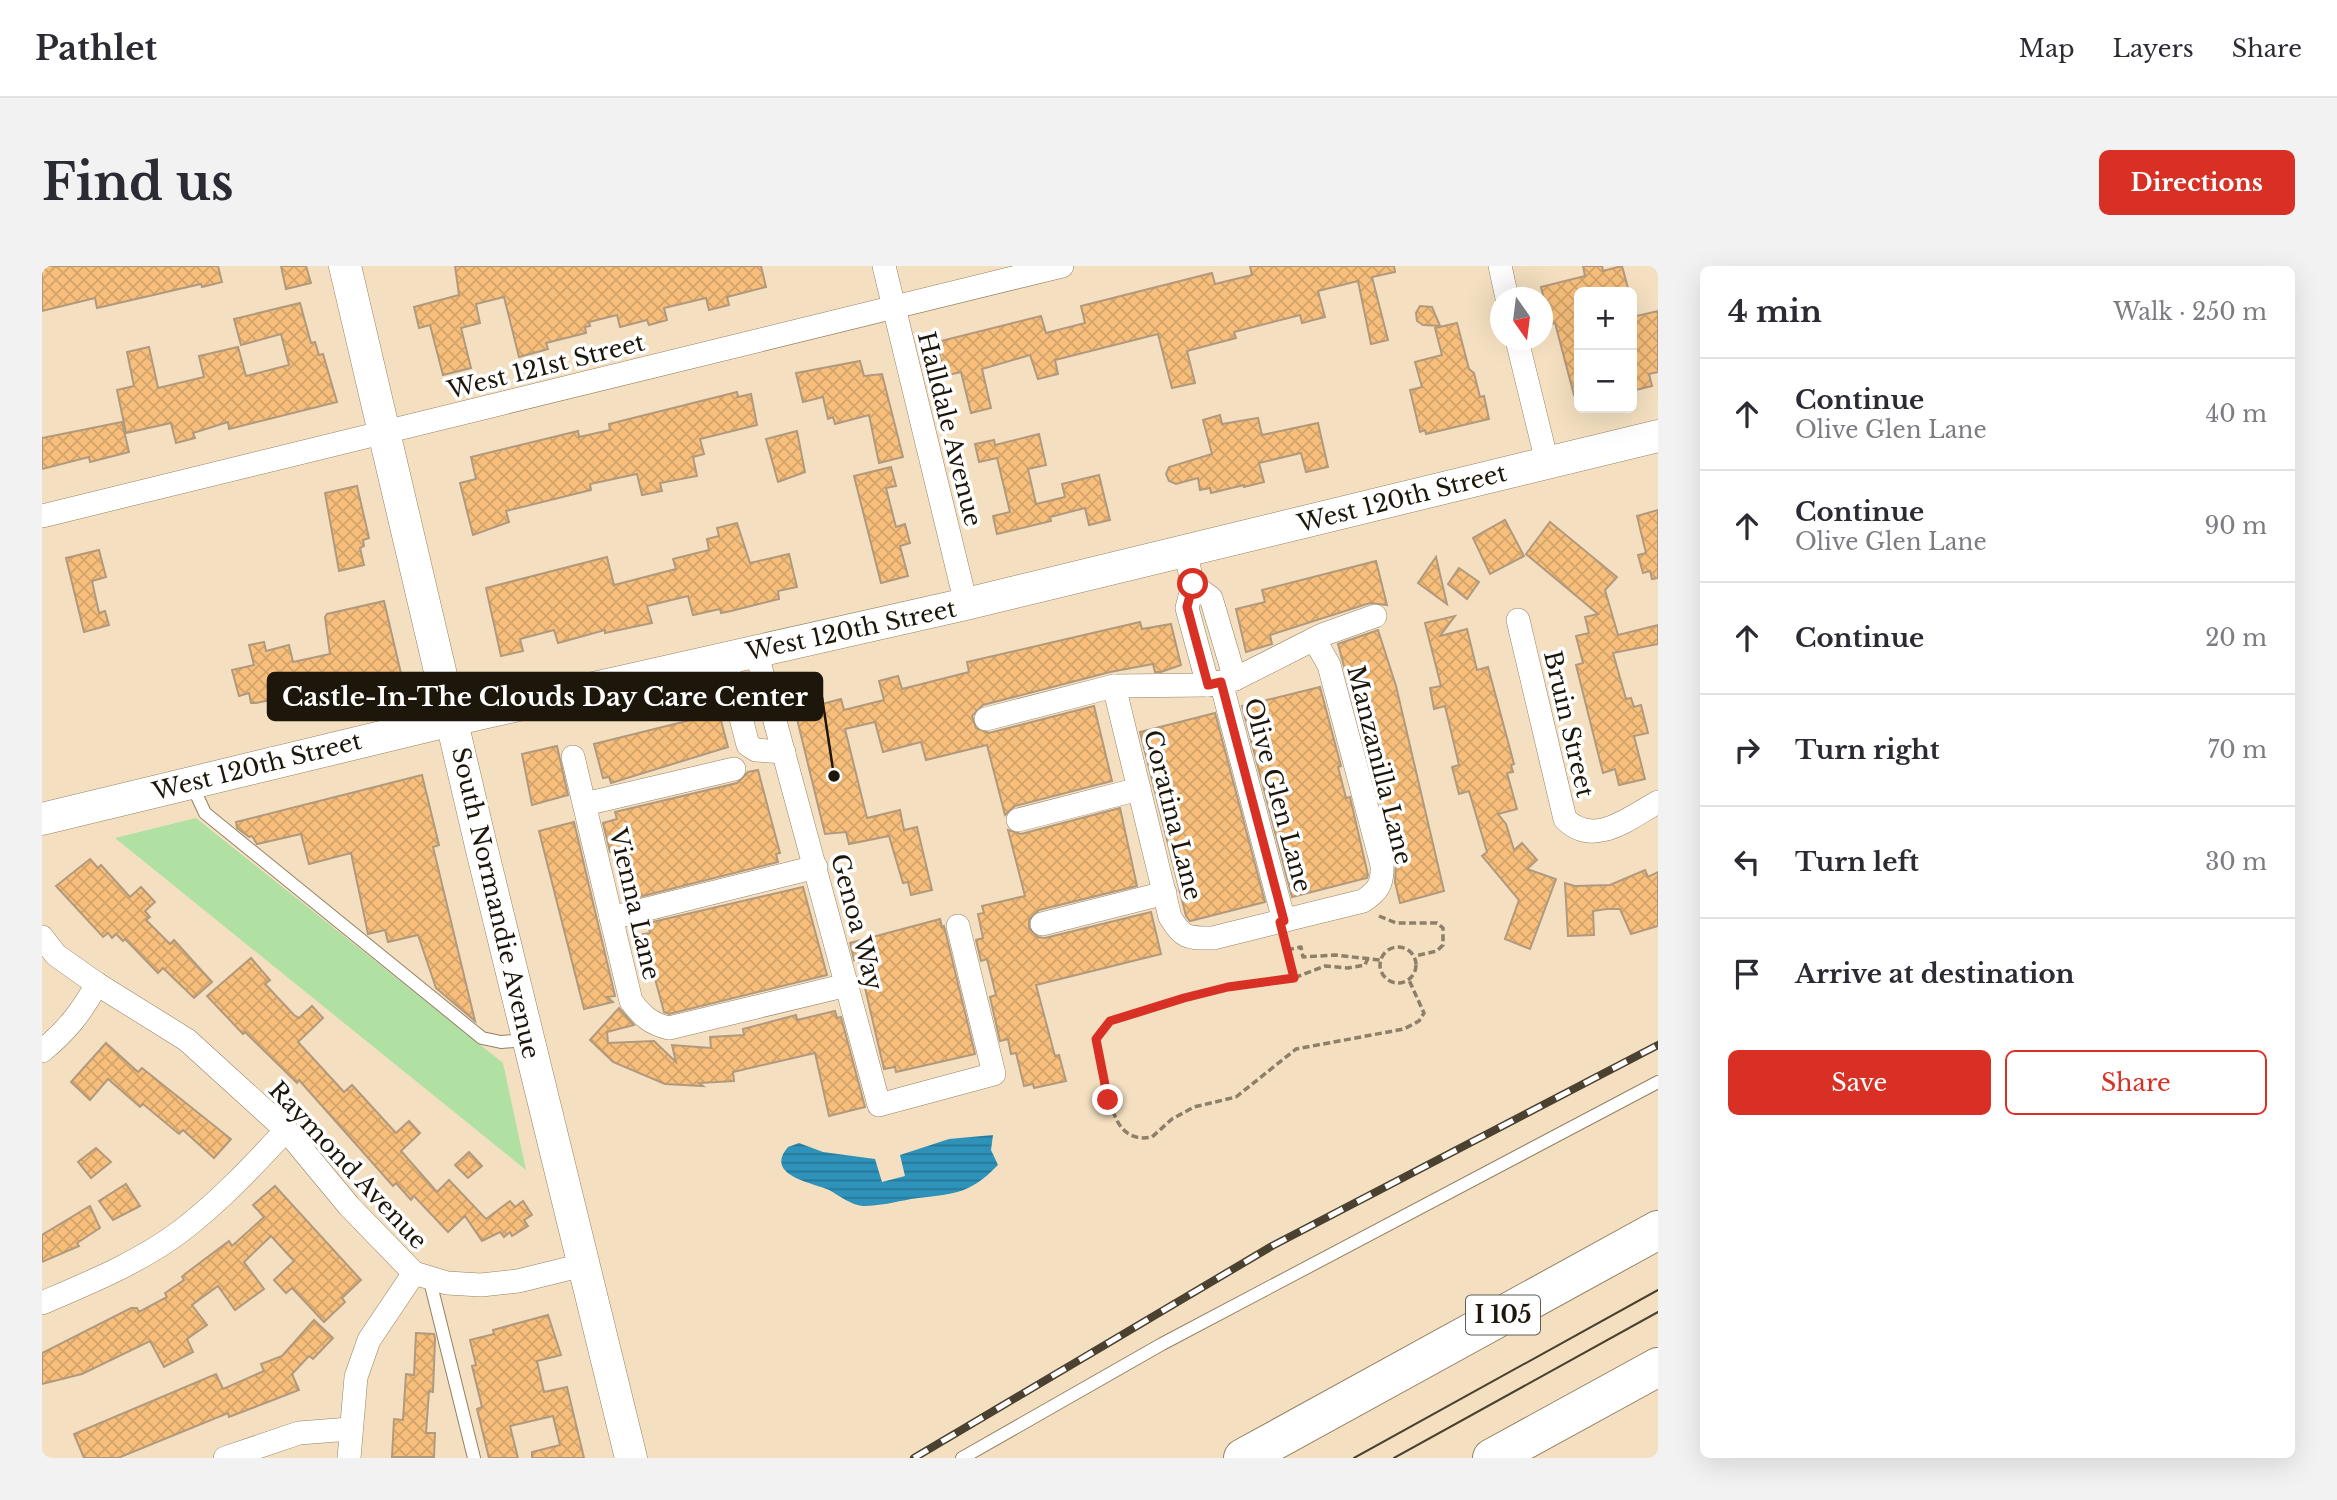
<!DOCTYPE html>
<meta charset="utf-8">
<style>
body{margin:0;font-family:"Libre Baskerville",serif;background:#f2f2f3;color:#2b2b33}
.controls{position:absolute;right:21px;top:21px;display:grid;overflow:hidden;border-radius:10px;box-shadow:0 7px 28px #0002}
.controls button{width:63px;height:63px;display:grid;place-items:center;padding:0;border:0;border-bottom:2px solid #e1e1e2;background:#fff;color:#2b2b33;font:35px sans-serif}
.compass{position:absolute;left:1448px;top:21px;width:63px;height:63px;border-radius:50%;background:#fff;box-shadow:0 7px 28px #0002;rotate:166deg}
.stop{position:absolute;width:21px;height:21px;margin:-16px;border:5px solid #d93025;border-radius:50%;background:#fff}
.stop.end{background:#d93025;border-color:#fff;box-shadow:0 2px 7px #0008}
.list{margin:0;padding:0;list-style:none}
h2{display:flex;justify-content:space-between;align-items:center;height:91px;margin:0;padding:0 28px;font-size:30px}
h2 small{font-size:23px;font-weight:400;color:#7c7c81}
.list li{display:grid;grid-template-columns:46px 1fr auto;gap:21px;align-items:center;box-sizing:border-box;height:112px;padding:0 28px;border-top:2px solid #e1e1e2}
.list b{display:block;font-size:26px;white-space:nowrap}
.list p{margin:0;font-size:23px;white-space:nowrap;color:#7c7c81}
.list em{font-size:23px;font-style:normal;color:#7c7c81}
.actions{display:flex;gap:14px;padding:21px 28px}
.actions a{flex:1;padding:16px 0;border:2px solid #d93025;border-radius:10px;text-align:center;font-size:24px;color:#d93025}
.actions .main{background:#d93025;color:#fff}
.icon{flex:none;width:38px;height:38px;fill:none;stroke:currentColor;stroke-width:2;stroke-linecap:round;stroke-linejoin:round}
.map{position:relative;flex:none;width:1616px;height:1192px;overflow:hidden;border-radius:10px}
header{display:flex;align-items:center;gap:42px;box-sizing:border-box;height:98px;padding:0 35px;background:#fff;border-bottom:2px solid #e1e1e2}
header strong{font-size:33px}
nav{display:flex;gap:38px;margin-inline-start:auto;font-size:24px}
.intro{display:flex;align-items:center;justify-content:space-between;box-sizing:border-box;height:168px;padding:0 42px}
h1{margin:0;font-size:49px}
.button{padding:18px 32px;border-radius:10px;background:#d93025;color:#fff;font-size:24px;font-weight:700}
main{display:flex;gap:42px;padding:0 42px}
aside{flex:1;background:#fff;border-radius:10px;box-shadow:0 7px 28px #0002}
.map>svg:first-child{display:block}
.green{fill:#b0e0a2}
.water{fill:url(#water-rules)}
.building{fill:url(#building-cross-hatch);stroke:#b1997e;stroke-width:2}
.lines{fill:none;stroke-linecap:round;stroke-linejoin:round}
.lane-casing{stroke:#948163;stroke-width:14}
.street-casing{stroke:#948163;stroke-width:24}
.secondary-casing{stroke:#948163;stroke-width:33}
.highway-casing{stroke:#948163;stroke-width:40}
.path{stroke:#8d7f69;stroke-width:3.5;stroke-dasharray:7 3.5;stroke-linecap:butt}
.lane{stroke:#fff;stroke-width:12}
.street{stroke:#fff;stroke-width:23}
.secondary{stroke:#fff;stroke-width:32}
.highway{stroke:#fff;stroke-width:38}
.tram{stroke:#4b4131;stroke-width:2}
.rail-casing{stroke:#4b4131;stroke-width:8}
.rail{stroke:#fff;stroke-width:5;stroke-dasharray:16;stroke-linecap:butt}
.route{stroke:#d93025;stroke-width:9}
.labels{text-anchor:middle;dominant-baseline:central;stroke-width:7;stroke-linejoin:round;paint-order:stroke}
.shield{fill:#fff;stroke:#615c54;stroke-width:2}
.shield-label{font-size:23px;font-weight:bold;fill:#1d160a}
.street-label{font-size:24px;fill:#1d160a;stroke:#fff}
.leader{fill:none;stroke:#1d160a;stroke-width:2.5}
.callout-dot{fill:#1d160a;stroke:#fff;stroke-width:2.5}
.callout{fill:#1d160a;stroke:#1d160a;stroke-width:2.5}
.callout-label{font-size:26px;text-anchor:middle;font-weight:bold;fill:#fff}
</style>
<header>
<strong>Pathlet</strong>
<nav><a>Map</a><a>Layers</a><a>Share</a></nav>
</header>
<div class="intro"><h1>Find us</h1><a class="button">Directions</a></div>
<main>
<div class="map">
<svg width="1616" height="1192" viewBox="0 0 1616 1192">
<defs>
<pattern id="water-rules" width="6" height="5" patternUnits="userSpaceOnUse" patternTransform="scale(1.75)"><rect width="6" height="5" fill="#2f92ba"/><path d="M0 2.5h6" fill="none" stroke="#277695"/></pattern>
<pattern id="building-cross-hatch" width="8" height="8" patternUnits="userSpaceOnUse" patternTransform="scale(1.75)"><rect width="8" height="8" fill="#f7bf7b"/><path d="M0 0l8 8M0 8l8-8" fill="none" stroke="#d3a369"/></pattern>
</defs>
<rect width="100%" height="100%" fill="#f4e0c0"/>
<path class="green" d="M154,552L461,797L484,904L73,572Z"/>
<path class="water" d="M951,869L949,884L956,899C925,931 910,927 869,933C854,936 837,940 821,940C809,939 798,930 787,924C773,917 721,910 746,881L757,877L781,886L833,893L840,916L863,910L858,889L907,873Z"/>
<g class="building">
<path d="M0,0H176L180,16L160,21L159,18L55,42L53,32L0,45Z"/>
<path d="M239,0H264L269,17L244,23Z"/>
<path d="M413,0H719L724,21L685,31L687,39L667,44L664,32L622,42L625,54L607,59L605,54L578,61L575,49L547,56L548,60L543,61L544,67L504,77L506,83L477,91L462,31L434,38L438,57L419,62L429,102L401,109L388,59L377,62L372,41L417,29Z"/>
<path d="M1208,0H1352L1353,6L1330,11L1346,74L1329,78L1316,15L1276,25L1283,51L1260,57L1258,49L1192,66L1194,72L1145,85L1153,117L1130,122L1116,68L1013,94L1016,108L996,113L988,89L940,103L949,142L929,147L919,106L902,110L895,76L999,50L1004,67L1043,57L1039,40L1170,7L1173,18L1210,9Z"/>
<path d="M1541,0H1560L1561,5L1580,0L1587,26H1537V128L1532,129L1513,57L1508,58L1499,21L1543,10Z"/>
<path d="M258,37L269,77L273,76L277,89L281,88L295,136L187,163L186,156L151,167L153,172L134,177L129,157L84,167L75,124L92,120L85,86L107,81L116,122L162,111L157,90L196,81L204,110L247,99L239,68L199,79L192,53Z"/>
<path d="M1378,40L1390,41L1398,60L1381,59L1375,55L1374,47Z"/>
<path d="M1616,45V106L1607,108L1610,120L1590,125V51Z"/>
<path d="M1415,57L1427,103L1432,107L1438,131L1442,130L1447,153L1384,168L1383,164L1378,166L1368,124L1380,121L1373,96L1400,89L1393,62Z"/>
<path d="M818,95L822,110L840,108L861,191L837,197L827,149L793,158L791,151L786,153L781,131L761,136L754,107Z"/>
<path d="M695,126L696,131L709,128L715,159L658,173L662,188L651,191L655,210L618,217L620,225L600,229L595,208L548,218L549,224L464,245L467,256L431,269L418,217L434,213L429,191L536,165L537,171L568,164L567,158Z"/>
<path d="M1178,149L1180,158L1216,152L1220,169L1276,157L1286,201L1264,206L1259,187L1217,197L1222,216L1202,221V219L1169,227L1168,222L1158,224L1156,212L1134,218L1127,215L1124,208L1127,201L1170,188L1161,154Z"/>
<path d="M80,156L87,186L48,196L47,191L0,203V172Z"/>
<path d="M755,165L763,206L736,216L724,173Z"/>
<path d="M997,168L1004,199L986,203L994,238L1023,231L1020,218L1057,209L1068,254L1047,259L1043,242L1008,251L1009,255L955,268L951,250L968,246L955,192L937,196L933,178L952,174L953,179Z"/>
<path d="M849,201L854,220L844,222L854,261L863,258L868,277L858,280L866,310L839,317L812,210Z"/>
<path d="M315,220L327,272L321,274L322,280L318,282L322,299L297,305L283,227Z"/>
<path d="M1616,244V312L1610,313L1608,305L1601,307L1596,289L1604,287L1595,250Z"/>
<path d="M1463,254L1482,290L1448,308L1431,272Z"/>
<path d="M1508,256L1575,311L1563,324L1576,369L1616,359V378L1571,387L1584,433L1589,432L1592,441L1599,439L1606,467L1592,470L1603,513L1577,519L1573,503L1561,507L1534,399L1541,397L1534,370L1547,367L1543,351L1556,348L1484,288Z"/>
<path d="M695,257L708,297L747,288L755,321L736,325L737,333L689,345L679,347L678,343L651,349L646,330L605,340L610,357L563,367V364L516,377L512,364L478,373L481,385L459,390L444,322L565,291L572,319L634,303L631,293L667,284L665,273L677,270L675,262Z"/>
<path d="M57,284L64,311L50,315L57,347L63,345L67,359L42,366L24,292Z"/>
<path d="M1394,291L1405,338L1376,317Z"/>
<path d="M1334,295L1345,339L1328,337L1228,369L1230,378L1204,386L1194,343L1223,336L1220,324Z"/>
<path d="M1417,302L1437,316L1425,333L1406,318Z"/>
<path d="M342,335L361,416L285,435L282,423L214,437H209L207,427L197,430L190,404L212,399L207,379L222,376L224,385L247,379L251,396L288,388L283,351L285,348Z"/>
<path d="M1413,350L1398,370L1425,363L1435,404L1446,401L1472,498L1469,499L1471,506L1465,507L1475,543L1456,548L1464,558L1472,584L1480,577L1495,594L1485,603L1514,613L1488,683L1463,673L1477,634L1440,590L1445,586L1427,525L1417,528L1410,501L1417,499L1403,440L1392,443L1388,422L1399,420L1383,357Z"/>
<path d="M1098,356L1100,363L1129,358L1139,399L1119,406H1113L1111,398L1068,406L941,439L930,450L934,462L947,467L1052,440L1070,515L973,540L963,549L945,479L884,494L879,476L841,486L833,456L803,463L825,552L858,544L862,564L875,561L890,624L869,629L866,616L861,617L847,570L807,578L804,566L783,568L755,453L767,449L765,442L799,433L802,444L842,434L837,415L856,410L860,423L927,406L925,396Z"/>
<path d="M1336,364L1354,420L1402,625L1358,637L1353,616L1354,595L1296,378Z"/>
<path d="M1278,421L1299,500L1296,501L1304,532L1308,531L1326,609L1325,612L1250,631L1200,440Z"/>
<path d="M677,447L686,481L569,517L567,511L561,512L552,478Z"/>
<path d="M1173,447L1223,636L1148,655L1144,650L1098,466Z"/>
<path d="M515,480L526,529L490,539L480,488Z"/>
<path d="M716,504L738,587L734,588L736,596L593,632L591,624L586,625L577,584L568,586L561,557L575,553L573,546L695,517L706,506Z"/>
<path d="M380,509L397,579L391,581L433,755L394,722L376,669L346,676L343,664L326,668L309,587L267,598L259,568L215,578L210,570L207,571L195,562L194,556Z"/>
<path d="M1078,542L1095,620L997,644L987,654V662L996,671L1003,672L1109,646L1119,688L994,719L1013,790L1017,789L1024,815L992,822L991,818L982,820L974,787L969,788L966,773L958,775L948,731L954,729L945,693L939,695L934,674L941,672L936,648L942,647L940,640L983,630L966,564L979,568Z"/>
<path d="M532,556L573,730L565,731L571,736L542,743L497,565Z"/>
<path d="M48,593L56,602L59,599L88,631L99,621L113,636L103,645L108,651L104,654L128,678L132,674L170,716L152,732L121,702L116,707L83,673L81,675L74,668L70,672L66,667L61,671L14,620Z"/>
<path d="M1603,604L1606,611L1616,606V660L1589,668L1578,643H1565L1551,645L1552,669L1526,670L1523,617L1533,620L1568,619Z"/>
<path d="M761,621L785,709L627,748L622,746L601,668L608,667L606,657Z"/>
<path d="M898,653L900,661L902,660L933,788L854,806L853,801L842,803L816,692L812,694L808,677Z"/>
<path d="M209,692L228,714L223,718L252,749L257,752L270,740L281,752L256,776L302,826L310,819L354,867L367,855L378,867L359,885L395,926L407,914L444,953L468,935L473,941L481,935L490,949L482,954L486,960L470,970L468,966L462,971L458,966L440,975L423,950L406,966L372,930L369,934L354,917L351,920L257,814L255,817L203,766L201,768L165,730Z"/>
<path d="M577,742L592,759L565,766L566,777L612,775L634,796L630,779L669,782L668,771L702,769L701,763L754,749L755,754L793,745L795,752L799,751L823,841L787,850L773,787L691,806L692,815L657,817L661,820L623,818L571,796L548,774Z"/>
<path d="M64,777L96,806L100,802L189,873L172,892L141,864L137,868L101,838L98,841L66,813L48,834L29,816Z"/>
<path d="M54,882L69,896L49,912L36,896Z"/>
<path d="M427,886L440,900L426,912L413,899Z"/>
<path d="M84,918L98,940L71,954L57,935Z"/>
<path d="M233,920L319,1014L300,1032L303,1036L282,1056L250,1022L244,1027L232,1014L252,995L229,970L202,996L222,1023L193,1044L176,1020L150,1039L165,1059L145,1073L151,1086L122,1101L108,1075L40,1108L0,1118V1087L89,1042H95L97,1046L125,1031L123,1027L142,1014L140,1011L143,1008L187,975L190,980L222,951L211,939Z"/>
<path d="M48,940L58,962L35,977L37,980L0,996V969Z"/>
<path d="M506,1049L519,1089L495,1095L502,1126L525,1121L542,1192H490V1186L518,1179L511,1150L468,1160L476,1192H447L435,1143L440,1141L430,1100L434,1099L428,1074L452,1068L451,1064Z"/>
<path d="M272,1054L291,1072L271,1093L267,1090L250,1108L257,1124L187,1151L186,1147L76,1192H42L32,1168L174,1108L181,1123L222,1105L219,1098L240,1090Z"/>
<path d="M374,1067L392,1068L393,1072L391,1126L387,1125L384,1167H393L392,1191H350L352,1153L361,1154L364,1108L372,1109Z"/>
</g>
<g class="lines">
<defs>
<g id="lane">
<path d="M149,517L163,547L440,772L459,776L486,774"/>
<path d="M387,1011L432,1192"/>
<path d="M920,1192L1120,1078L1616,816"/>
</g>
<g id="street">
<path d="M842,0L924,338"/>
<path d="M1458,0L1465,32"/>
<path d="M1475,74L1505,196"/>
<path d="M0,250L1020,0"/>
<path d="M1143,285L1151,319L1145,342L1166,419"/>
<path d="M1151,319L1169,332L1193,413"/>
<path d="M1476,354L1523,553C1552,582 1587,552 1616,536"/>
<path d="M714,385L837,839L952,808L916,660"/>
<path d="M683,391L706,479L714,484L742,486"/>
<path d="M1179,416L1242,655"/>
<path d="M1072,420L1128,651C1141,673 1146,672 1171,672L1321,635C1336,625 1341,618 1340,599L1287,399L1272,373"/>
<path d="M944,453L1072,420L1166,419L1193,413L1280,369L1333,350"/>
<path d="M531,491L589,735C600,750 609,758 627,762L805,719"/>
<path d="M543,538L692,503"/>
<path d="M976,554L1097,523"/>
<path d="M569,652L774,601"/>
<path d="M1000,658L1123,627"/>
<path d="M0,671L14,689L55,718L145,774L244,864L307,940L372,1007L405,1017L439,1019L476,1015L541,999"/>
<path d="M0,785C25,765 40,745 55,718"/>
<path d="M0,1037C47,1017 98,996 139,965C177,936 212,899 244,864"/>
<path d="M183,1192L257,1167L308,1163"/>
<path d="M307,1192L314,1111L327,1074L372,1007"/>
</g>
<g id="secondary">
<path d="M303,0L440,584L589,1192"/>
<path d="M0,553L410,454L924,338L1616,170"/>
</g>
<g id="highway">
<path d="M1201,1192L1616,964"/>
<path d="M1450,1192L1616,1101"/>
</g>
</defs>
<use href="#lane" class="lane-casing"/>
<use href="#street" class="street-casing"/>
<use href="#secondary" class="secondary-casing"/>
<use href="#highway" class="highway-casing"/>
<g class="path">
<path d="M1337,650L1354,657H1395L1401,662V679L1395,685L1373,690"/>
<path d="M1242,673L1252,712"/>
<circle cx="1356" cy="699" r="18"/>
<path d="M1245,684L1259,681L1261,691L1293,689L1338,694"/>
<path d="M1326,692L1323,699L1306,702L1283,700L1252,712L1163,726L1068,755L1054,773C1055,788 1061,801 1064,816C1069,842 1075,878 1110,871L1130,853L1152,841L1194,831L1254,783L1362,763L1377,755L1382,747L1367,714"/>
</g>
<use href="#lane" class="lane"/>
<use href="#street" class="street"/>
<use href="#secondary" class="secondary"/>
<use href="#highway" class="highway"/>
<g class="tram">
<path d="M1312,1192L1616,1024"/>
<path d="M1352,1192L1616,1046"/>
</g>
<defs>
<path id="rail" d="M872,1192L1230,980L1616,779"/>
</defs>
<use href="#rail" class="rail-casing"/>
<use href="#rail" class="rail"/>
</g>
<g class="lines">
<path class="route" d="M1066,834L1054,773L1068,755L1142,732L1186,721L1252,712L1238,656L1242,655L1179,416L1166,419L1145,341L1151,318"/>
</g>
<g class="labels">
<rect class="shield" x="1424" y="1029.5" width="74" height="39" rx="5"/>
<g class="shield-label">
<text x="1461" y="1049">I 105</text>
</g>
<g class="street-label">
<text transform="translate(504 100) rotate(-14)">West 121st Street</text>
<text transform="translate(908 163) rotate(76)">Halldale Avenue</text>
<text transform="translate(1360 232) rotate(-14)">West 120th Street</text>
<text transform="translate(809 364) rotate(-12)">West 120th Street</text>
<text transform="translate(1527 458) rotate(77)">Bruin Street</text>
<text transform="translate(1338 499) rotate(76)">Manzanilla Lane</text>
<text transform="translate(215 500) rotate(-14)">West 120th Street</text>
<text transform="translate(1236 529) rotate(75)">Olive Glen Lane</text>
<text transform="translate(1131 549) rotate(76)">Coratina Lane</text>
<text transform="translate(454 637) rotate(77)">South Normandie Avenue</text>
<text transform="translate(593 638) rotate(77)">Vienna Lane</text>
<text transform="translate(815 656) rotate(75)">Genoa Way</text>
<text transform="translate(306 899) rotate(47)">Raymond Avenue</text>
</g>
</g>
<path class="leader" d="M792 510L780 431"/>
<circle class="callout-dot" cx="792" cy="510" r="7"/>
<rect class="callout" x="226" y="407" width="554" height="47" rx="7"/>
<g class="callout-label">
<text x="503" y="440">Castle-In-The Clouds Day Care Center</text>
</g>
</svg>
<div class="controls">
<button>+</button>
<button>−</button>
</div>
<svg class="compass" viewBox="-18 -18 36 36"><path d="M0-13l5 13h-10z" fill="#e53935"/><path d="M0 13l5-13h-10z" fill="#7c7c81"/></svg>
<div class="stop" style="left:1151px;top:318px"></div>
<div class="stop end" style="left:1066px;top:834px"></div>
</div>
<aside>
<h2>4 min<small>Walk · 250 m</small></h2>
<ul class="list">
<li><svg class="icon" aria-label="ahead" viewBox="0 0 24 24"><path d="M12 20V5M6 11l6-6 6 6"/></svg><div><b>Continue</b><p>Olive Glen Lane</p></div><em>40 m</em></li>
<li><svg class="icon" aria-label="ahead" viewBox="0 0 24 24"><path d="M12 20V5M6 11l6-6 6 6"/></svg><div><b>Continue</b><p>Olive Glen Lane</p></div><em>90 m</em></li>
<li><svg class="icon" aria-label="ahead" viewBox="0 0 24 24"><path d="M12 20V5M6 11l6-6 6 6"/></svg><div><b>Continue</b></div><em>20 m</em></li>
<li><svg class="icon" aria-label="right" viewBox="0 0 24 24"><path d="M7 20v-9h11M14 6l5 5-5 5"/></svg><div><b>Turn right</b></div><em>70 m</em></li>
<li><svg class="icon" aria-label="left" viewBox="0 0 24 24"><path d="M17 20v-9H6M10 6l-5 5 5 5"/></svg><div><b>Turn left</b></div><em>30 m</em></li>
<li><svg class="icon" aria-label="arrive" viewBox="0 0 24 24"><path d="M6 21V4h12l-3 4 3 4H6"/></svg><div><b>Arrive at destination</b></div></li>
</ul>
<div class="actions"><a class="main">Save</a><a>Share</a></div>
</aside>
</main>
